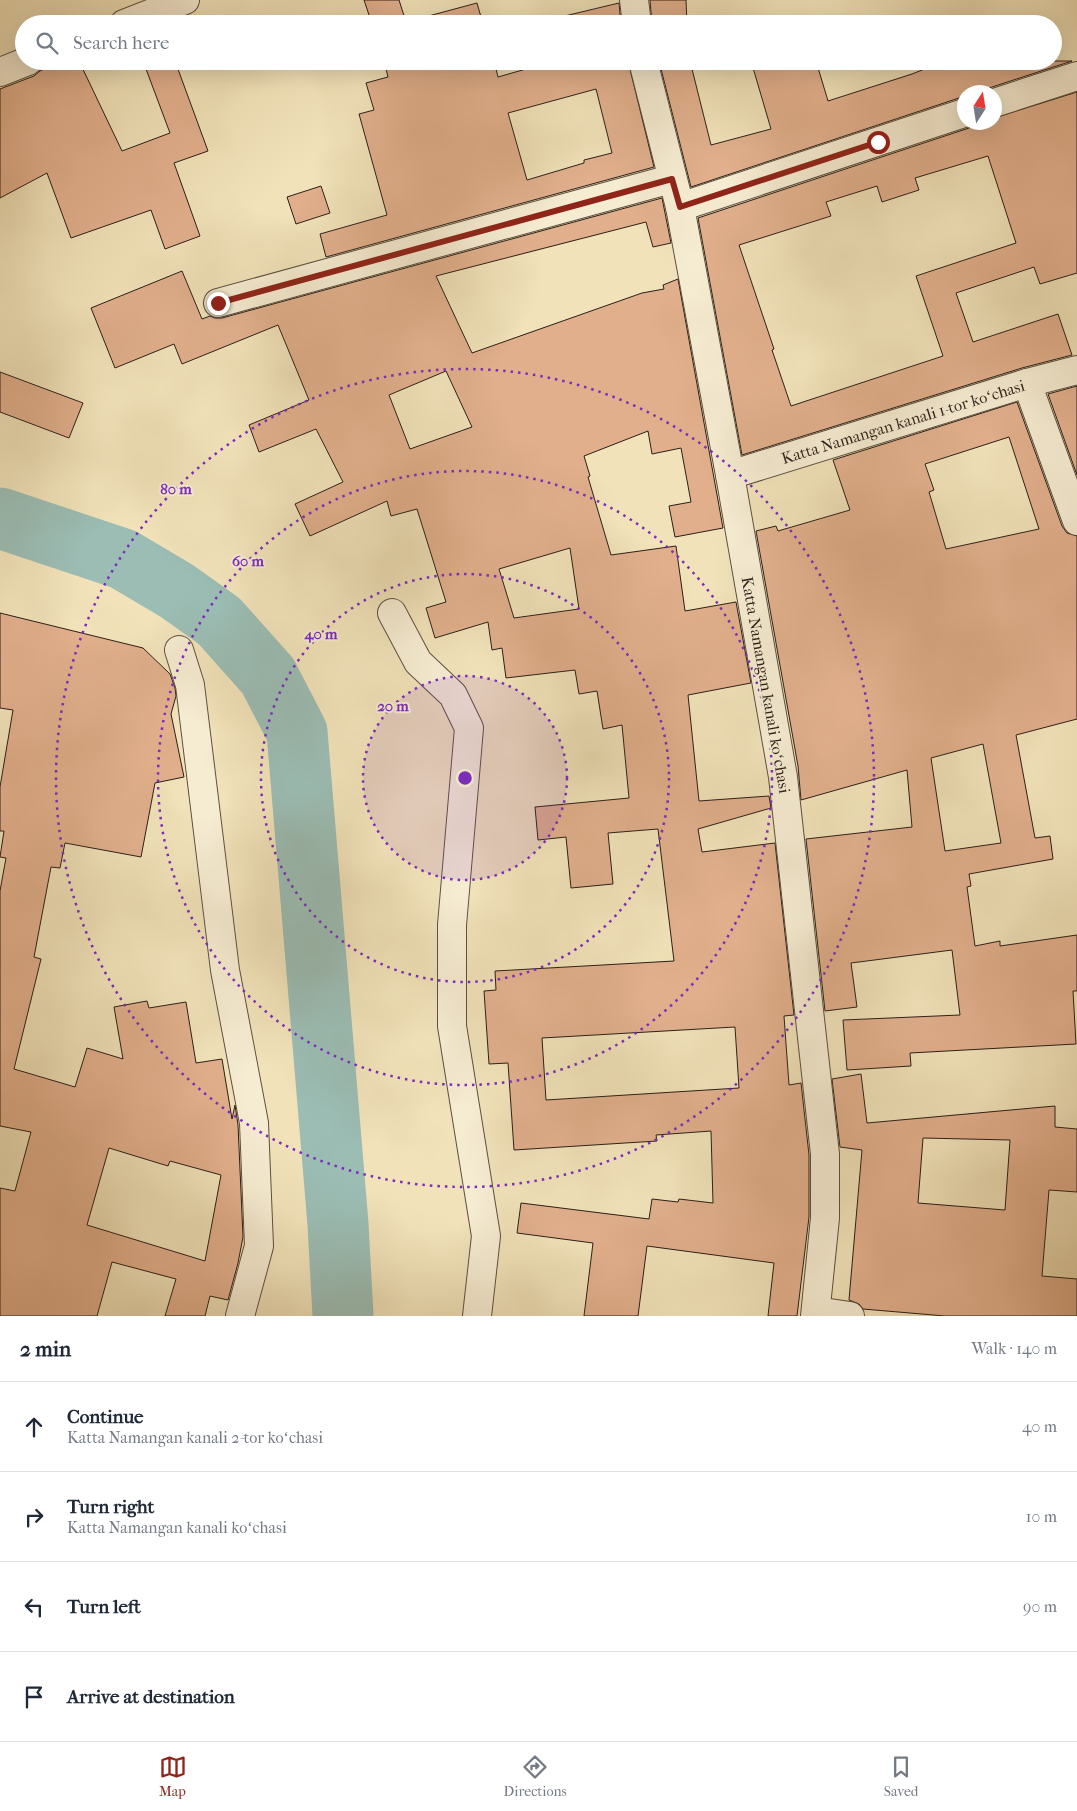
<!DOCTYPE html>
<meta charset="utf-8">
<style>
body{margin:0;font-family:"IM FELL French Canon",serif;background:#f2f2f3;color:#1f2937}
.compass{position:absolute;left:957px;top:85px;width:45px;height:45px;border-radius:50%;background:#fff;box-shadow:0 5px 20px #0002;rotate:12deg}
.stop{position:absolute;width:15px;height:15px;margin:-11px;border:4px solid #8f2418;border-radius:50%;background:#fff}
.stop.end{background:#8f2418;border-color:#fff;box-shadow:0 1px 5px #0008}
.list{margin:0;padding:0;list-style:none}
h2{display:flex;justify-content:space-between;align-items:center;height:65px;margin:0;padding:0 20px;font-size:21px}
h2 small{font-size:16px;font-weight:400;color:#747a83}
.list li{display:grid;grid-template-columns:32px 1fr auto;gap:15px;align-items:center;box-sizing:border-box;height:90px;padding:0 20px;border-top:1px solid #e0e1e3}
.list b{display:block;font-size:19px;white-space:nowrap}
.list p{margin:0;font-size:16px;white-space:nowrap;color:#747a83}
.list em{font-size:16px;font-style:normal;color:#747a83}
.icon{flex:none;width:28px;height:28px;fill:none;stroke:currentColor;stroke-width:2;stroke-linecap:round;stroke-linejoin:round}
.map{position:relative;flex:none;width:1077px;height:1316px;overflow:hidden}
.search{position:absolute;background:#fff;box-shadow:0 5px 20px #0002;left:15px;right:15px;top:15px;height:55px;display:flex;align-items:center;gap:12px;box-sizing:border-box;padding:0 18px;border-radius:28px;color:#747a83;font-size:19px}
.sheet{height:425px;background:#fff}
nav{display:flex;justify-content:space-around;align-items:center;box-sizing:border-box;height:70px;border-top:1px solid #e0e1e3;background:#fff;font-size:14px;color:#747a83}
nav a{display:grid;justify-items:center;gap:2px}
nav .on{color:#8f2418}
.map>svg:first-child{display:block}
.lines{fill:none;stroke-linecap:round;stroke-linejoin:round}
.river{stroke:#9bbdb4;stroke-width:61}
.building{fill:#e1af8c;stroke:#2a1f18;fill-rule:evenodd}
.minor-casing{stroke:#5c5040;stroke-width:30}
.minor{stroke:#f6ecd2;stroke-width:28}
.route{stroke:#8f2418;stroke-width:6}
.ring{fill:none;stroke:#7b2cbf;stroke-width:2.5;stroke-dasharray:2.5 5}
.labels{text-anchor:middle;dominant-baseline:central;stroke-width:4;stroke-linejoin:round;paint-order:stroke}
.street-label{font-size:16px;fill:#2a1f18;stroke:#f6ecd2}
.centre{fill:#7b2cbf;stroke:#f6ecd2;stroke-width:2.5}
.ring-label{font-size:15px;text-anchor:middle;font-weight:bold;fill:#7b2cbf;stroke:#f6ecd2;stroke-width:4;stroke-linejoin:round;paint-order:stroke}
</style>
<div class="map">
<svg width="1077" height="1316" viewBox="0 0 1077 1316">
<rect width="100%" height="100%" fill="#f1e2b9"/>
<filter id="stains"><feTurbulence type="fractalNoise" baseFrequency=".004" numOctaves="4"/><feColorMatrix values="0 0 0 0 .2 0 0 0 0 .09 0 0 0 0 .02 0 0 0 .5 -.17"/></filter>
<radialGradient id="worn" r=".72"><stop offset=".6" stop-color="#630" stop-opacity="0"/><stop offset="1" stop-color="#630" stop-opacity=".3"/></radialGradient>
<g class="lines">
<path class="river" d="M0,518L123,559L177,591L219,621L268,676L297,732L338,1224L343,1316"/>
</g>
<g class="building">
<path d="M364,0H399L406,22L477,3L483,24H372Z"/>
<path d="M650,0H686L687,24H652Z"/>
<path d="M619,3L621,24H554L552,19Z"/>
<path d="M61,61H79L122,151L170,133L143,61H175L208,151L174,163L200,236L165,249L151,210L71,238L47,173L0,198V89L34,76L40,71Z"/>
<path d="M384,61H494L498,77L554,61H628L654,167L326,257L320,234L387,215L359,114L374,110L366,83L388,77ZM596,89L612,153L584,160V163L527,180L508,113Z"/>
<path d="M659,61H690L711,145L771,129L751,61H816L828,101L912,74L945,61H1072L989,88L983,92H964V98H959L691,187Z"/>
<path d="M1077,92V273L1040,284L1034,267L956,293L973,342L1058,314L1072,355L1022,368L742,455L698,218L969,128L976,122H994V118ZM988,156L1016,243L916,276L943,356L791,406L772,350L774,349L739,245L831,216L826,202L877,186L882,202L919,190L915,178Z"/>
<path d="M321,186L330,213L296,224L287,197Z"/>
<path d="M662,198L671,243L653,247L646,222L436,276L472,353L642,293L664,289L663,285L678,279L723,528L675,537L669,506L691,502L681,448L652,454L648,431L584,456L590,476L588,477L611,555L676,546L685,611L736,602L751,683L688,695L699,801L769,796L771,808L698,829L702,852L775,843L794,1015L784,1016L789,1085L801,1083L809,1155V1217L797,1316H768L774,1263L647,1246L638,1316H584L593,1243L517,1233L521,1203L649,1219L652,1199L678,1202L679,1199L713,1203L711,1131L656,1135L657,1141L514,1150L508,1063L489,1064L484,991L496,990L495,971L674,961L658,829L608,833L613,884L571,888L566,837L538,840L535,807L629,798L622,725L603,729L597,691L579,694L575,670L506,678L502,648L492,650L488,622L435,638L426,608L446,602L417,509L391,516L387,501L310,536L295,504L343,482L316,429L259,452L249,425L309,400L278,325L182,364L174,344L115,368L91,308L182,271L202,319L210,316L215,318H222ZM446,371L472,427L410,449L389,395ZM570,548L579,609L514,618L499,569ZM735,1027L739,1088L546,1100L542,1038Z"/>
<path d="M0,372L83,403L69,438L0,412Z"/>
<path d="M1077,386V475L1048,394Z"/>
<path d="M1017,402L1062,526L1067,533L1077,536V719L1016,735L1035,838L1050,836L1053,859L969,874L971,886L967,887L975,946L1000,941V946L1077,935V991H1073L1076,1044L910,1053L911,1066L847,1070L843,1020L960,1015L952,950L851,963L857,1007L825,1011L806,839L912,827L907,770L801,800L798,766L756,531L776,526L778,531L850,510L833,460ZM1009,437L1039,529L946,549L929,492L934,490L925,464ZM983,744L1001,843L945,851L931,758Z"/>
<path d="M0,613L143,648L170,674L175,688L176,696L171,714L184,777L155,783L141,857L65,843L60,868L51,867L34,957L41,959L14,1069L75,1087L87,1048L123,1059L114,1007L147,1001L149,1008L186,1002L196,1063L222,1059L232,1119L235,1105L238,1125L243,1237L238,1263L228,1300L210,1296L205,1316H165L176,1279L112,1262L97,1316H0V1188L15,1191L31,1132L0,1126V891L6,858L0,857L4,831H0V787L13,710L0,708ZM109,1148L168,1166L170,1161L221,1175L205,1261L87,1225Z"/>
<path d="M861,1074L867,1123L1055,1106V1127L1077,1129V1192L1049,1190L1042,1276L1077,1279V1316H945L863,1309L859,1304L849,1300L862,1150L840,1147L832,1079ZM923,1138L1010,1140L1005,1210L918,1203Z"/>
</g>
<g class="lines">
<defs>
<g id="minor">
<path d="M634,0L637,24"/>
<path d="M124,24L185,0"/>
<path d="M643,61L680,207L730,475L783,777L825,1154V1218L815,1316"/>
<path d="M0,72L28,61"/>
<path d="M994,103L1077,76"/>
<path d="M680,207L964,113"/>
<path d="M218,303L671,179"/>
<path d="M1027,383L1077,521"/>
<path d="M730,475L1027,383L1077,370"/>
<path d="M392,613L418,662L453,695L469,728L452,925V1026L486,1236L477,1316"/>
<path d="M179,650L190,685L225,970L254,1123L259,1246L240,1316"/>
<path d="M816,1311L850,1316"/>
</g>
</defs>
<use href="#minor" class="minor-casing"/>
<use href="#minor" class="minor"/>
</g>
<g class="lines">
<path class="route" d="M218,303L672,179L680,207L878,142"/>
</g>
<circle cx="465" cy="778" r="102" fill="#7b2cbf" fill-opacity=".12"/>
<g class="ring">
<circle cx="465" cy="778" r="102"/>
<circle cx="465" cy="778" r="204"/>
<circle cx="465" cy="778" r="307"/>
<circle cx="465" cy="778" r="409"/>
</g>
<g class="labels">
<g class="street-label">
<text transform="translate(903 422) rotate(-17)">Katta Namangan kanali 1-tor koʻchasi</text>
<text transform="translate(766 685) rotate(80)">Katta Namangan kanali koʻchasi</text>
</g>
</g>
<circle cx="465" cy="778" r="8" class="centre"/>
<g class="ring-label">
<text x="176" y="494">80 m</text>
<text x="248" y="566">60 m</text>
<text x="321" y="639">40 m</text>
<text x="393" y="711">20 m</text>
</g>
<rect width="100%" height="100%" filter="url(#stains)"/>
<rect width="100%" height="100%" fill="url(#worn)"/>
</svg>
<svg class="compass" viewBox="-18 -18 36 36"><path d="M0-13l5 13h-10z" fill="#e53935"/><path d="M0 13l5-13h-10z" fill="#747a83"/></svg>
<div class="stop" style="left:878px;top:142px"></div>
<div class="stop end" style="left:218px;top:303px"></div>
<div class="search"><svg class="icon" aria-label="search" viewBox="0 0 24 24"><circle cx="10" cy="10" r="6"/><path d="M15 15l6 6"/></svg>Search here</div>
</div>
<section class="sheet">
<h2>2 min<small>Walk · 140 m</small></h2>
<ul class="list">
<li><svg class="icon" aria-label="ahead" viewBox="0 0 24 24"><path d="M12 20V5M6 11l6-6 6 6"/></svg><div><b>Continue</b><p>Katta Namangan kanali 2-tor koʻchasi</p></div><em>40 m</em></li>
<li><svg class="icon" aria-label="right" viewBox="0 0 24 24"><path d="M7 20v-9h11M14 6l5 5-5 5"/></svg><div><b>Turn right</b><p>Katta Namangan kanali koʻchasi</p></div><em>10 m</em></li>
<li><svg class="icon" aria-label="left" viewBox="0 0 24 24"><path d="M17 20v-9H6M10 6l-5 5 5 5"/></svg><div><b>Turn left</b></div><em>90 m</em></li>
<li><svg class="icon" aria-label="arrive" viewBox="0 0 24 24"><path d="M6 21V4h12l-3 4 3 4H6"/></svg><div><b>Arrive at destination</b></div></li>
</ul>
</section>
<nav>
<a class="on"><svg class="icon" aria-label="map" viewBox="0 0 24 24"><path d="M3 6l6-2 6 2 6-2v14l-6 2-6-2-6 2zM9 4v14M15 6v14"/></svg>Map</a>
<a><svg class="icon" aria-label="directions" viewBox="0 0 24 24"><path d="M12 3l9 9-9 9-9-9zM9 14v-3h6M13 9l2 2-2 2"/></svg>Directions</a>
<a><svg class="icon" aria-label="saved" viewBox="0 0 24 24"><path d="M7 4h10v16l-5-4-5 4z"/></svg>Saved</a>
</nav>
